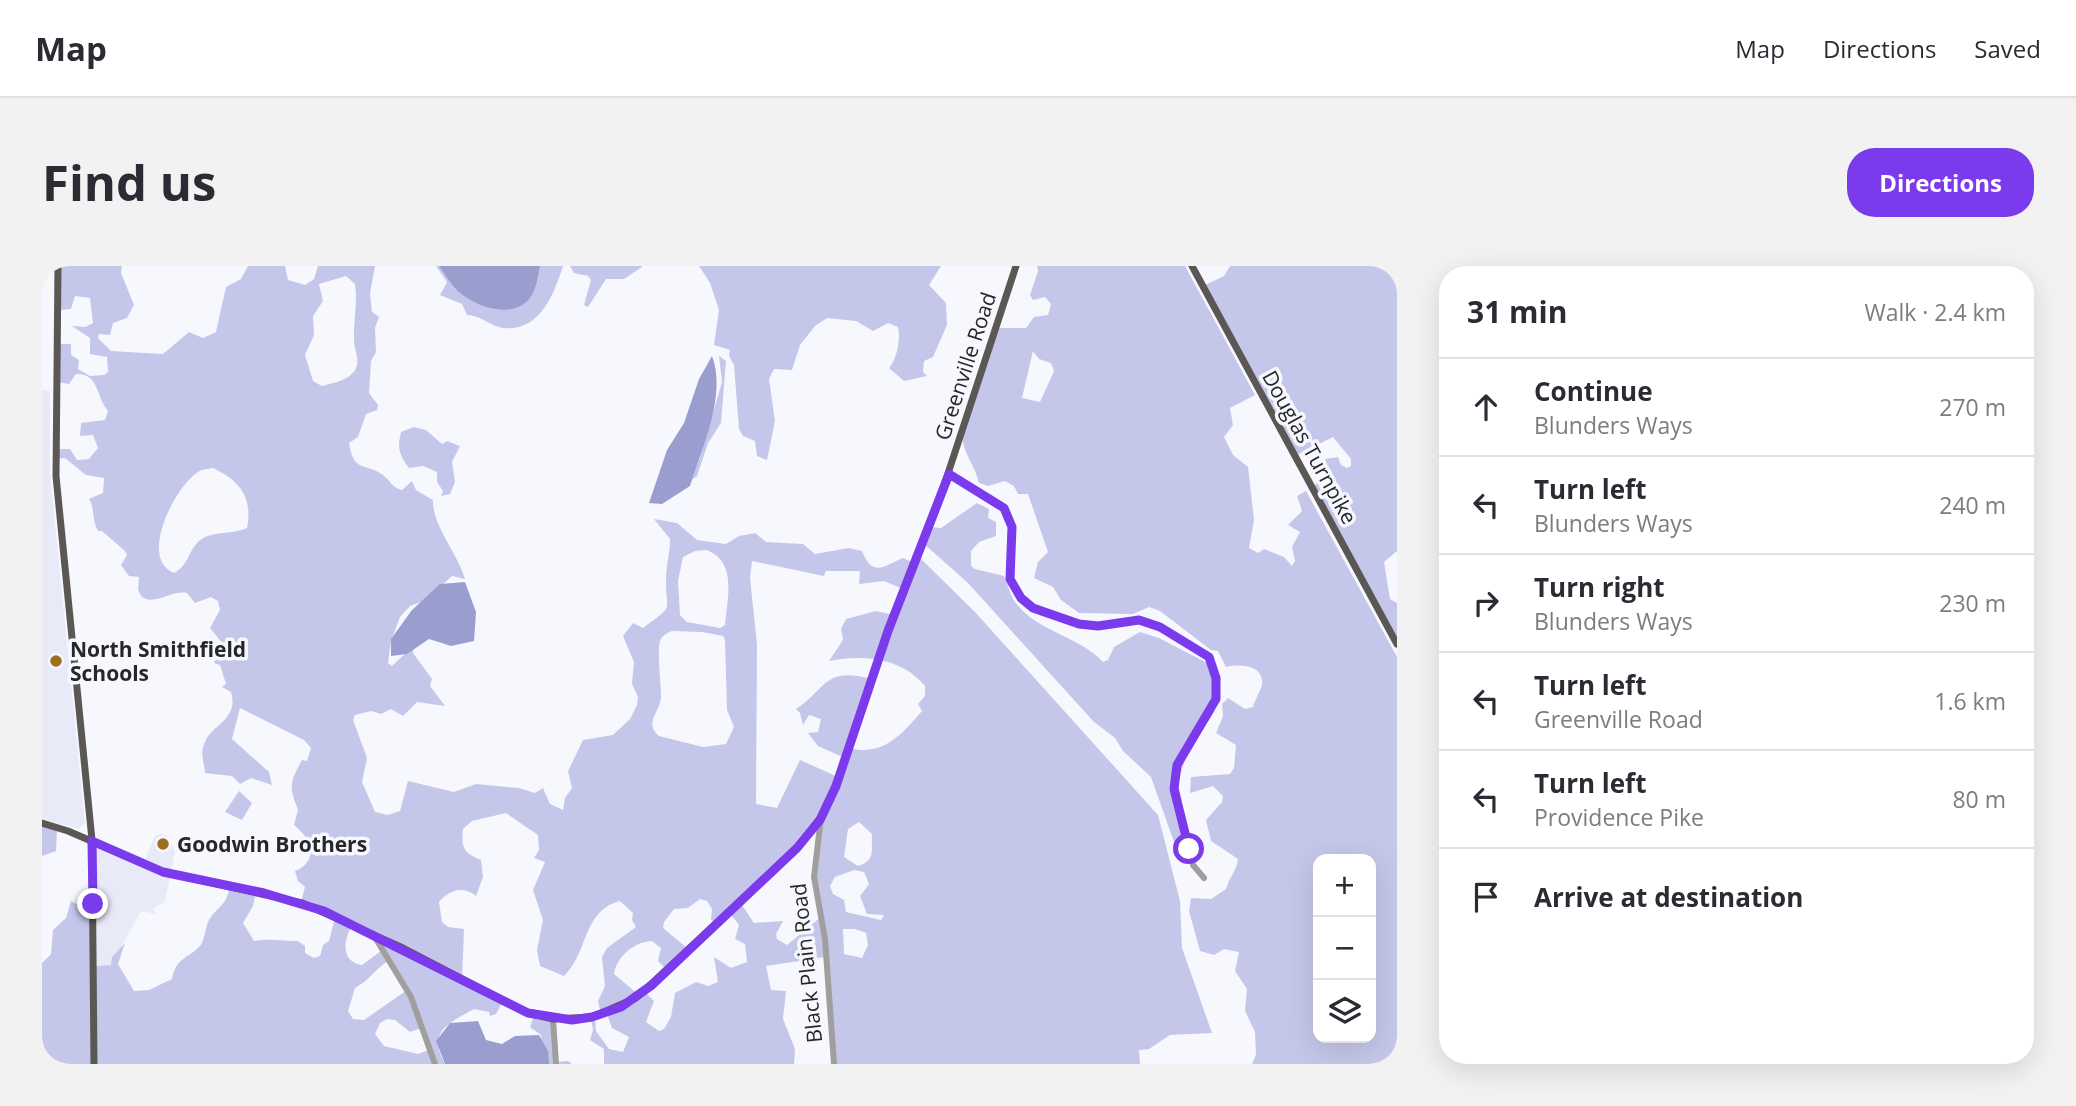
<!DOCTYPE html>
<meta charset="utf-8">
<style>
body{margin:0;font-family:"Open Sans",sans-serif;background:#f2f2f3;color:#2b2b33}
.controls{position:absolute;right:21px;bottom:21px;display:grid;overflow:hidden;border-radius:14px;box-shadow:0 7px 28px #0002}
.controls button{width:63px;height:63px;display:grid;place-items:center;padding:0;border:0;border-bottom:2px solid #e1e1e2;background:#fff;color:#2b2b33;font:35px sans-serif}
.stop{position:absolute;width:21px;height:21px;margin:-16px;border:5px solid #7c3aed;border-radius:50%;background:#fff}
.stop.end{background:#7c3aed;border-color:#fff;box-shadow:0 2px 7px #0008}
.list{margin:0;padding:0;list-style:none}
h2{display:flex;justify-content:space-between;align-items:center;height:91px;margin:0;padding:0 28px;font-size:30px}
h2 small{font-size:23px;font-weight:400;color:#7c7c81}
.list li{display:grid;grid-template-columns:46px 1fr auto;gap:21px;align-items:center;box-sizing:border-box;height:98px;padding:0 28px;border-top:2px solid #e1e1e2}
.list b{display:block;font-size:26px;white-space:nowrap}
.list p{margin:0;font-size:23px;white-space:nowrap;color:#7c7c81}
.list em{font-size:23px;font-style:normal;color:#7c7c81}
.icon{flex:none;width:38px;height:38px;fill:none;stroke:currentColor;stroke-width:2;stroke-linecap:round;stroke-linejoin:round}
.map{position:relative;flex:none;width:1355px;height:798px;overflow:hidden;border-radius:28px}
header{display:flex;align-items:center;gap:42px;box-sizing:border-box;height:98px;padding:0 35px;background:#fff;border-bottom:2px solid #e1e1e2}
header strong{font-size:33px}
nav{display:flex;gap:38px;margin-inline-start:auto;font-size:24px}
.intro{display:flex;align-items:center;justify-content:space-between;box-sizing:border-box;height:168px;padding:0 42px}
h1{margin:0;font-size:49px}
.button{padding:18px 32px;border-radius:28px;background:#7c3aed;color:#fff;font-size:24px;font-weight:700}
main{display:flex;gap:42px;padding:0 42px}
aside{flex:1;background:#fff;border-radius:28px;box-shadow:0 7px 28px #0002}
.map>svg:first-child{display:block}
.built{fill:#e9eaf8}
.green{fill:#c4c7e9;fill-rule:evenodd}
.water{fill:#999ecf}
.lines{fill:none;stroke-linecap:round;stroke-linejoin:round}
.minor{stroke:#a19f9d;stroke-width:6}
.major{stroke:#5a5754;stroke-width:7}
.route{stroke:#7c3aed;stroke-width:9}
.poi-dot{fill:#9c6f1f;stroke:#f7f8fe;stroke-width:2.5}
.labels{text-anchor:middle;dominant-baseline:central;stroke-width:7;stroke-linejoin:round;paint-order:stroke}
.street-label{font-size:21px;fill:#262729;stroke:#f7f8fe}
.poi-label{font-size:21px;font-weight:bold;fill:#262729;stroke:#f7f8fe;text-anchor:start}
</style>
<header>
<strong>Map</strong>
<nav><a>Map</a><a>Directions</a><a>Saved</a></nav>
</header>
<div class="intro"><h1>Find us</h1><a class="button">Directions</a></div>
<main>
<div class="map">
<svg width="1355" height="798" viewBox="0 0 1355 798">
<rect width="100%" height="100%" fill="#f7f8fe"/>
<g class="built">
<path d="M0,124L8,125V208L43,557L37,563L0,553Z"/>
<path d="M120,567L126,570L133,586L123,636L111,642L114,648L99,645L69,699L52,700L50,576L101,599L113,570Z"/>
</g>
<g class="green">
<path d="M17,0H80L79,7L92,39L85,52L71,57L68,69L57,68L56,72L69,85L121,88L147,66L161,72L174,66L184,21L199,13L206,0H243L246,14L263,19L272,13L276,0H333L328,27L330,46L337,51L333,62L334,86L329,95L327,127L336,139L335,144L324,148L316,171L307,177C312,209 324,195 342,210C350,216 349,221 360,224L370,215L374,224L391,234C390,259 416,288 423,313L410,310L384,334L368,340L358,351L349,375L346,397L350,400L372,379L371,387L390,413L388,420L403,440L375,436L361,450L349,443L339,448L329,445L313,449L311,454L325,492L320,516L333,546L346,549L358,545L366,515L412,526L434,518L477,522L493,527L501,522L508,538L521,544L523,532L530,522L526,505L541,474L571,469L588,453L595,439L596,431L590,418L592,396L581,370L591,357L601,362C633,338 624,348 624,313C624,299 628,287 628,273L612,253L635,257L655,274L684,278L697,270L713,267L724,276L761,278L773,288L807,282L820,285C831,313 843,299 861,292L872,297L876,290L933,346L1116,549L1138,635L1140,682L1170,767L1128,769L1107,783L1097,784L1098,798H792L783,691L724,700L729,724L744,725L741,753L753,783L752,798H562V783L548,774L551,764L549,753L553,752L554,765L567,783L581,786L587,771L570,762L565,748H559L556,735L563,720L560,691L565,682L594,661L590,654L591,647L578,635C540,645 547,686 522,710L498,700L495,684L501,654L491,624L503,596L492,592L497,584L496,569L464,547L430,555L421,563C419,582 422,587 439,594L441,611L434,630C421,619 407,624 397,636L400,656L406,661L422,663L420,715L460,737L454,748L448,750L447,746L432,743C405,758 385,766 403,798H0V697L9,688L11,664L24,652L29,635L39,640L51,639L52,700L69,699L70,691L83,677L76,698L92,725L107,724L130,713C134,691 146,693 158,680C163,674 163,661 167,654C175,641 186,638 187,622L214,626L211,640L201,657L212,675C227,672 241,675 256,675L263,680V687L272,692L278,690L281,679L287,675L293,652L259,636L263,621L256,615L253,605C276,595 272,575 252,559L256,544C247,520 247,518 260,494L265,495L269,482L262,474L198,442L190,473L227,506L230,519L209,512L198,518L190,510L163,507C162,495 157,486 164,474C171,459 197,453 189,426L180,421L184,418L178,399L172,397L181,378L168,362L178,344L176,335L169,331L153,337L145,327C128,324 115,340 100,331L96,324L97,311L87,310L79,299L85,289L83,285L60,265H56C49,252 53,241 47,233L61,227L62,212L44,209L23,192L14,193V183H28L35,194L47,193L56,182L51,169L38,170L39,157L63,154L66,145C54,131 57,107 34,108L27,118L15,116L16,78H29V89L37,94L36,103L48,110L62,109L66,106L65,91L48,88V72L30,60L43,61L51,57L48,32L33,30L29,43L17,44ZM304,10L313,18C316,39 311,54 312,74C312,83 318,94 314,102C309,114 291,117 280,120L271,115L263,89L272,69L271,50L281,35L277,18ZM171,202C198,215 211,231 205,262C191,269 168,264 156,276C146,286 146,300 132,307C96,293 133,220 156,206C160,203 167,203 171,202ZM664,284C696,295 685,334 683,359L678,362L645,356L638,349L636,315L641,291L653,285ZM710,295L782,310L784,305H818L817,318L842,315L863,324L852,349L834,345L804,353L799,363L801,374L787,395C822,388 860,392 883,420V430L876,438L880,445C860,468 841,491 807,482L830,413C781,400 785,423 754,443L758,447L761,459L767,449L779,453L776,466L766,467L776,480L803,492L796,511L758,494L735,542L714,538L715,378L708,312ZM630,365L660,366L681,370L683,374L685,444L692,461L684,478L661,481L617,470C601,456 619,446 619,430C619,419 615,382 618,375C620,370 624,367 630,365ZM778,556L773,627L779,651L745,679L735,673L734,668L741,655L712,657L698,636ZM817,556L830,568C829,585 834,594 816,600L802,591L806,563ZM812,604L822,606L827,618L818,630L825,648L842,649L839,654L804,646L802,634L791,628L788,620L793,611ZM658,633L665,635L670,643L669,654L674,657L687,646L697,659L693,673L703,678L705,696L689,702L672,691L676,716L666,720L654,716L633,727L629,751L622,763L617,765L604,756L612,735L603,726L597,729L572,708C575,690 592,676 610,675L619,682L616,695L625,704L645,682L621,662L622,656L632,643L646,642ZM310,660L333,670L339,685L320,699C299,696 301,674 310,660ZM801,663H813L824,667L826,679L820,692L802,688ZM346,695L365,724L322,754L311,753L306,745L313,722C328,714 333,703 346,695ZM345,753L353,754L368,766L380,762L387,784L376,788L342,780L333,768L338,757Z"/>
<path d="M394,0H521C512,28 498,66 461,62C448,60 438,49 425,49L420,38L398,29L405,16Z"/>
<path d="M528,0H600V1L582,13H564L546,41L542,39L549,14L546,10L532,7Z"/>
<path d="M657,0H899L887,19L904,37L905,59L891,91L882,95L881,106L885,110L862,115L847,102C855,93 859,72 856,61L846,57L831,65L814,55L785,52L773,60L758,79L750,104L732,103L727,113L733,155L725,194L715,190L713,175L701,170L697,163L692,99L687,90L688,84L672,79L677,44L668,17Z"/>
<path d="M995,0H1143L1213,129L1188,142L1191,159L1182,171L1191,189L1206,201L1212,254L1207,282L1216,287L1222,283L1242,291L1250,300L1253,295L1250,281L1258,266L1246,259L1260,245L1255,230L1264,225L1355,391V798H1210L1214,789L1213,766L1203,745L1205,723L1193,705L1197,686L1182,683L1172,689L1158,685L1147,645L1149,632L1169,633L1184,623C1187,611 1195,605 1196,593L1169,575L1164,554L1180,536L1181,530L1171,520L1148,527L1149,511L1188,508L1192,502L1194,479L1174,467L1181,450L1180,438L1186,432L1203,443L1211,441C1213,434 1219,424 1220,418C1222,398 1196,398 1184,401L1176,385L1169,384L1118,345L1107,341L1091,348L1037,347L1019,334L1011,321L992,312L996,296L1006,286L986,228H976L972,220L963,215L946,220L937,217C933,200 923,190 920,172C918,155 949,83 956,62H984L992,51L1006,49L1009,38L1003,31L991,34L988,29L996,5ZM991,85L997,93L1009,97L1012,105L998,136L980,132ZM1276,593H1329V772H1276Z"/>
<path d="M1188,0H1355V285L1342,296L1348,333L1355,337V372L1272,219L1288,208L1283,193L1296,191L1299,199L1305,202L1309,200V193L1291,171L1255,189L1163,19L1182,10Z"/>
<path d="M677,90L684,95L679,157L666,177L655,210L648,215L658,192L680,116Z"/>
<path d="M372,161L384,164L400,178L405,175L418,180L410,196L413,216L408,228L399,230L401,225L395,216V206L381,200L367,202C357,189 355,181 359,166Z"/>
<path d="M935,237L947,243L946,252L954,256V270L937,276L929,285V300L933,303L962,310C966,318 968,329 973,336C995,366 1037,370 1061,396L1066,394L1072,381L1098,366L1117,372L1167,398L1177,429L1172,446L1144,491L1136,516L1146,568L1132,576L1109,511L1081,485L1073,472L1052,456L926,317L881,277L887,261L899,262Z"/>
<path d="M197,525L210,537L200,554L183,546Z"/>
<path d="M0,559L15,563L14,585L0,590Z"/>
<path d="M492,750L511,754L515,796L526,795L530,798H502L499,769L488,761Z"/>
</g>
<g class="water">
<path d="M397,0H498C496,8 495,19 491,27C477,55 436,43 417,26C409,19 403,8 397,0Z"/>
<path d="M670,90C685,129 660,182 648,220L620,238L607,237L625,184L642,157L657,113Z"/>
<path d="M423,316L434,346L432,375L409,380L387,373L365,388L349,390V373L370,344L398,318Z"/>
<path d="M436,755L444,774L460,778L473,770L497,769L506,785L507,798H403L394,775L408,757Z"/>
</g>
<g class="lines">
<g class="minor">
<path d="M907,208L962,242L970,261L968,313L979,332L991,342L1037,358L1056,360L1097,354L1118,361L1166,391L1174,412V433L1135,499L1132,523L1151,599L1162,612"/>
<path d="M779,551L772,611L783,673L792,798"/>
<path d="M331,668L369,731L393,798"/>
<path d="M511,753L514,798"/>
</g>
<g class="major">
<path d="M16,0L14,210L50,574L52,798"/>
<path d="M1150,0L1355,378"/>
<path d="M0,557L26,565L121,606L260,637L361,682L486,747L511,753L550,751L594,732L755,582L779,551L794,520L846,365L895,241L974,0"/>
</g>
</g>
<g class="lines">
<path class="route" d="M51,638L50,575L121,606L222,627L282,645L486,747L530,754L550,751L579,741L610,719L755,582L778,554L794,520L846,365L907,208L962,242L970,261L968,313L979,332L991,342L1037,358L1056,360L1097,354L1118,361L1167,391L1174,412V433L1135,499L1132,523L1147,583"/>
</g>
<g class="poi-dot">
<circle cx="14" cy="395" r="7"/>
<circle cx="121" cy="578" r="7"/>
</g>
<g class="labels">
<g class="street-label">
<text transform="translate(923 100) rotate(-72)">Greenville Road</text>
<text transform="translate(1268 181) rotate(61)">Douglas Turnpike</text>
<text transform="translate(764 697) rotate(-96)">Black Plain Road</text>
</g>
<g class="poi-label">
<text x="28" y="383">North Smithfield<tspan x="28" dy="24">Schools</tspan></text>
<text x="135" y="578">Goodwin Brothers</text>
</g>
</g>
</svg>
<div class="controls">
<button>+</button>
<button>−</button>
<button><svg class="icon" aria-label="layers" viewBox="0 0 24 24"><path d="M12 4l9 5-9 5-9-5zM3 14l9 5 9-5"/></svg></button>
</div>
<div class="stop" style="left:1147px;top:583px"></div>
<div class="stop end" style="left:51px;top:638px"></div>
</div>
<aside>
<h2>31 min<small>Walk · 2.4 km</small></h2>
<ul class="list">
<li><svg class="icon" aria-label="ahead" viewBox="0 0 24 24"><path d="M12 20V5M6 11l6-6 6 6"/></svg><div><b>Continue</b><p>Blunders Ways</p></div><em>270 m</em></li>
<li><svg class="icon" aria-label="left" viewBox="0 0 24 24"><path d="M17 20v-9H6M10 6l-5 5 5 5"/></svg><div><b>Turn left</b><p>Blunders Ways</p></div><em>240 m</em></li>
<li><svg class="icon" aria-label="right" viewBox="0 0 24 24"><path d="M7 20v-9h11M14 6l5 5-5 5"/></svg><div><b>Turn right</b><p>Blunders Ways</p></div><em>230 m</em></li>
<li><svg class="icon" aria-label="left" viewBox="0 0 24 24"><path d="M17 20v-9H6M10 6l-5 5 5 5"/></svg><div><b>Turn left</b><p>Greenville Road</p></div><em>1.6 km</em></li>
<li><svg class="icon" aria-label="left" viewBox="0 0 24 24"><path d="M17 20v-9H6M10 6l-5 5 5 5"/></svg><div><b>Turn left</b><p>Providence Pike</p></div><em>80 m</em></li>
<li><svg class="icon" aria-label="arrive" viewBox="0 0 24 24"><path d="M6 21V4h12l-3 4 3 4H6"/></svg><div><b>Arrive at destination</b></div></li>
</ul>
</aside>
</main>
